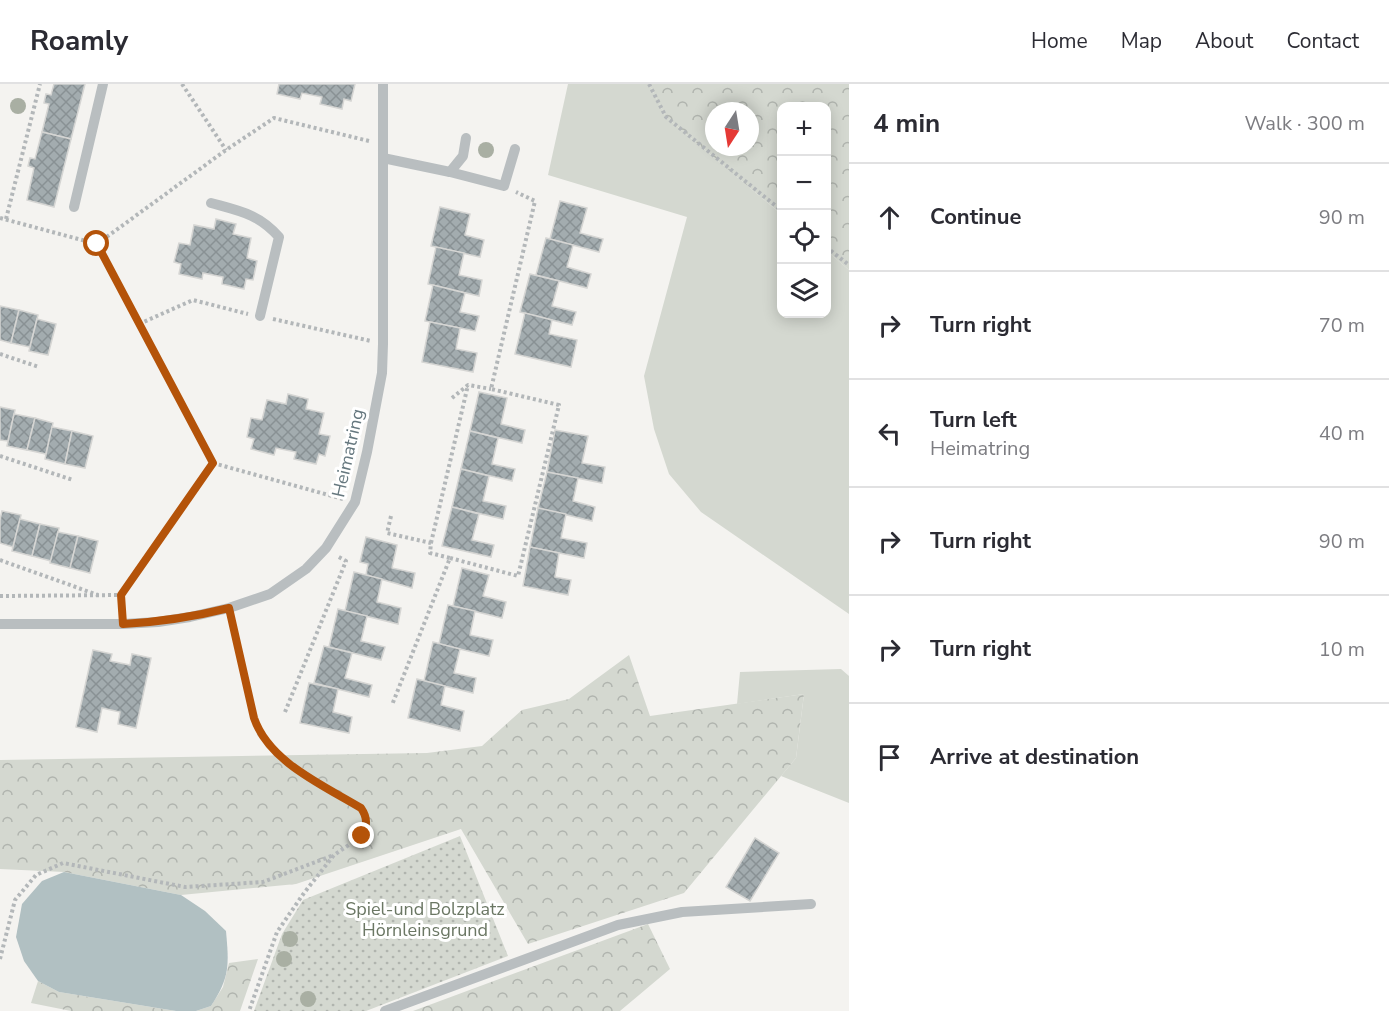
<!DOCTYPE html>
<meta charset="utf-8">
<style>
body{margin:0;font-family:"Nunito Sans",sans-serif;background:#f2f2f3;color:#2b2b33}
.controls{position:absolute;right:18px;top:18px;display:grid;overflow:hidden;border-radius:12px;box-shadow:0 3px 15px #0003}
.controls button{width:54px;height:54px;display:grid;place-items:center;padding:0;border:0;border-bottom:2px solid #e1e1e2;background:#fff;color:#2b2b33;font:30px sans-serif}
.compass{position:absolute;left:705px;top:18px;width:54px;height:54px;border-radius:50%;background:#fff;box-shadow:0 3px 15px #0003;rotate:192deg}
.stop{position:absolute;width:18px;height:18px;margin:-14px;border:4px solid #b45309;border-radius:50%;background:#fff}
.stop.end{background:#b45309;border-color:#fff;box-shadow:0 2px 6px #0008}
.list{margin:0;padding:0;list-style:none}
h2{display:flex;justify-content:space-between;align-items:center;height:78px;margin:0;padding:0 24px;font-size:26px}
h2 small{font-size:20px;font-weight:400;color:#7c7c81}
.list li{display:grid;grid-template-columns:39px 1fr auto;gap:18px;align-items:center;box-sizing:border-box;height:108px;padding:0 24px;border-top:2px solid #e1e1e2}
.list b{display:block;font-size:22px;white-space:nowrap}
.list p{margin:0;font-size:20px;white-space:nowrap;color:#7c7c81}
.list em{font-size:20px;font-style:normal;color:#7c7c81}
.icon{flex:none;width:33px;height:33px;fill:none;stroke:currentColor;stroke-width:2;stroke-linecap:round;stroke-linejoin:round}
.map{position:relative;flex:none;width:849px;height:927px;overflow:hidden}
header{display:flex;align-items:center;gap:36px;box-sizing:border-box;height:84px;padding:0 30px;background:#fff;border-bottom:2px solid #e1e1e2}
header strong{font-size:28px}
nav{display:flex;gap:33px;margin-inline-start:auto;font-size:21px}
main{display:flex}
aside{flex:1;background:#fff}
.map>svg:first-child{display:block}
.grass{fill:#d4d8d0}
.forest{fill:url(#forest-crowns);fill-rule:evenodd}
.park{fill:url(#park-dots)}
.water{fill:#b1c0c2}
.building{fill:url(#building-cross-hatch);stroke:#d5d5d3;stroke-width:1.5}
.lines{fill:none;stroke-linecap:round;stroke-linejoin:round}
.path{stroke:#b3b7b9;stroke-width:4;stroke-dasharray:3 3;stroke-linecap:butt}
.minor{stroke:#b9bec0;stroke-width:10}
.tree{fill:#a9afa3}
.route{stroke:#b45309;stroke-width:8}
.labels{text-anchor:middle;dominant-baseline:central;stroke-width:6;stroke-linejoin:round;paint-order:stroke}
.street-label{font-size:18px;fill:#66787f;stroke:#fff}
.park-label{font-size:18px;fill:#6b7764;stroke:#fff}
</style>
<header>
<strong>Roamly</strong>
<nav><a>Home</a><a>Map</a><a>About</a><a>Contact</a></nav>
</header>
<main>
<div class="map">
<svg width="849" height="927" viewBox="0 0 849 927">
<defs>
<pattern id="forest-crowns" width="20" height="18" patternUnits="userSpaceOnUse" patternTransform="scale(1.5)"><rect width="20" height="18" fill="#d4d8d0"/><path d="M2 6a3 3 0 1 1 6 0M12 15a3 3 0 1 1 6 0" fill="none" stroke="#b0b4ae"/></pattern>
<pattern id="park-dots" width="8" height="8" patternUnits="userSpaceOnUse" patternTransform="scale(1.5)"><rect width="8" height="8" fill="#d4d8d0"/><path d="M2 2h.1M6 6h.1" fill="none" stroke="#b0b4ae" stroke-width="1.8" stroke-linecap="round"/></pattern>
<pattern id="building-cross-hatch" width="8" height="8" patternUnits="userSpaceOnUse" patternTransform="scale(1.5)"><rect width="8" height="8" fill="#a3acaf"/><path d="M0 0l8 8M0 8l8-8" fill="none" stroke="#899194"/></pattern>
</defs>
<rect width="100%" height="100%" fill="#f4f3f0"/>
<g class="grass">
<path d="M568,0H649L666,33L781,130L782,230H826L827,167L849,186V530L701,428L669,390L654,345L644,292L687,133L548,91Z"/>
<path d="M841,585L849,592V719L781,692L796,674L804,610L737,620L740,588Z"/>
</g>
<g class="forest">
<path d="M649,0H849V186L827,167L826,22H782L781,130L666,33ZM714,27H750V63H714Z"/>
<path d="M629,571L650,632L804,610L796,674L684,809L528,860L461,745L296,800L181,811L64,788L0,785V676L427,669L482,662L522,626L569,615Z"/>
<path d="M648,840L670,885L620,927H413Z"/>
<path d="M258,875L240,927H196L211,922L223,903L229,879Z"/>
<path d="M38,897L59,908L176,927H71L31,919Z"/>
</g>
<path class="park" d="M460,752L508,872L366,927H254L282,850L303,816Z"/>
<path class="water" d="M64,788L181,811L205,827L226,847C229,881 230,893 211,922L196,927H176L59,908L38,897L24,877L16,853L22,820L42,797Z"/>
<g class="building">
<path d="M54,0H85L71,55L42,48L49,20L44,19L46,10L51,11Z"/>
<path d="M279,0H355L351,17L344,15L342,25L320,20L322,13L302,9L300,15L277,10Z"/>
<path d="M42,48L71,55L54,123L27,116L34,84L28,82L30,74L35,75Z"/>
<path d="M560,117L587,124L580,149L603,155L599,168L550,155Z"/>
<path d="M440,123L470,130L465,151L484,156L480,173L431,162Z"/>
<path d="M216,135L236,140L233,150L251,154L247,174L257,177L253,196L246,195L244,205L222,200L223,193L203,189L202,195L179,190L181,180L174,178L179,159L190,161L194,141L214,145Z"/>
<path d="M546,154L573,161L567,183L591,190L587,204L536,191Z"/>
<path d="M436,163L464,169L459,191L482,196L479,212L428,200Z"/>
<path d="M530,190L559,197L552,222L576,228L572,241L520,228Z"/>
<path d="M433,201L465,209L460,228L479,232L475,247L425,237Z"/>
<path d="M0,222L19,226L11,259L0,256Z"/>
<path d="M19,226L38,231L30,263L11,259Z"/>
<path d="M525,229L552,236L549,250L577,256L571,283L515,270Z"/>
<path d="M37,235L56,240L48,271L29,267Z"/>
<path d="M430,238L460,244L456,265L477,269L473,288L422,278Z"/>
<path d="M479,308L507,314L501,340L525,346L522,359L470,347Z"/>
<path d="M288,310L308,315L306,325L324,329L319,350L330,352L325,372L319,370L316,380L294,375L296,368L276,364L274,371L251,365L254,355L247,353L251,334L262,336L267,316L286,320Z"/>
<path d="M0,323L15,326L8,357L0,356Z"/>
<path d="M14,330L35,334L27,366L7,362Z"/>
<path d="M35,334L53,339L46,370L27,366Z"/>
<path d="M52,343L72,347L65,380L45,375Z"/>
<path d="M555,346L588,352L582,379L605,383L602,399L547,388Z"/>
<path d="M72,347L93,352L85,384L65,380Z"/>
<path d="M470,347L498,354L492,380L515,385L512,397L461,385Z"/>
<path d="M461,385L489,392L483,417L506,422L503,435L452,423Z"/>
<path d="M547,388L578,394L573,417L595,423L592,437L538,424Z"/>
<path d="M452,423L479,430L472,456L494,461L491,473L442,462Z"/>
<path d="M538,424L566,430L561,454L587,459L584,474L530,463Z"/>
<path d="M2,427L21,431L13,463L0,459V436Z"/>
<path d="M20,435L40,440L32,472L12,467Z"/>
<path d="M40,440L59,444L51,477L32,472Z"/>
<path d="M58,448L78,452L70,484L50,479Z"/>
<path d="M78,452L98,457L90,489L70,484Z"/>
<path d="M366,453L397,461L392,484L415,489L412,504L366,491L368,480L360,478Z"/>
<path d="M530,463L559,469L555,493L571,496L568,511L523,502Z"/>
<path d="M462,484L489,491L483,512L506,518L502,534L453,522Z"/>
<path d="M354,488L382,495L377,518L401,524L398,540L345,527Z"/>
<path d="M448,521L475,527L470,551L493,556L489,572L439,560Z"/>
<path d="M338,525L367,532L361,557L385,563L381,576L329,563Z"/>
<path d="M433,558L460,565L454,589L476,594L473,609L424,597Z"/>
<path d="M324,562L352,569L345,594L372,601L369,613L314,599Z"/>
<path d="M93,566L112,570L110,577L130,581L132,570L151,574L136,644L118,640L120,628L102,624L97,648L76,643Z"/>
<path d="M417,595L445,602L441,621L464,627L460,647L408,634Z"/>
<path d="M309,599L338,605L333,628L352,633L349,649L300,639Z"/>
<path d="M755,754L779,769L750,817L726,803Z"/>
</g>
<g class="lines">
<g class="path">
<path d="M182,0L226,66"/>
<path d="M649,0L666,33L782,127"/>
<path d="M0,134L97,160L213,379L121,511L122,526"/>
<path d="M6,135L40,0"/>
<path d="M97,160L226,66L274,34L369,57"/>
<path d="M826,163L849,181"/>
<path d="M273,235L371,257"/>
<path d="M139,240L193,216L248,230"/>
<path d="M0,270L39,283"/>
<path d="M452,314L468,301L491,305"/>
<path d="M0,372L73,396"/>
<path d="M213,379L343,415"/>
<path d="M391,432L387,449L431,459L430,469L450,474L392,621"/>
<path d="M431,459L468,301"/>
<path d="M450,474L518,492L559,321L491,305L535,117L516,108"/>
<path d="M0,476L98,511"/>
<path d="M0,512L121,511"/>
<path d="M232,538L254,634L259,650L279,670L307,692L361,724L365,730L366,737L362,752L334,771L304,809L277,848L249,927"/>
<path d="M285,628L346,477L337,472"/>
<path d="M0,875L15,816L36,791L63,779L185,803L263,798L334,771"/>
</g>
<g class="minor">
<path d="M383,74L450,88L463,72L466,54"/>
<path d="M450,88L504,102L515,65"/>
<path d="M211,119C240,127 259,130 279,153L260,232"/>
<path d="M74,123L103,0"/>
<path d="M0,540H123L158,538L190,533L229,524L270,510L306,485L326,464L355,418L367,368L382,289L383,260V0"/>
<path d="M385,927L618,841L682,828L811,820"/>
</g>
</g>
<g class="tree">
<circle cx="18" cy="22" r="8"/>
<circle cx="486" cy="66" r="8"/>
<circle cx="290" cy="855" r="8"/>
<circle cx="284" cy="875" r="8"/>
<circle cx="308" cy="915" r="8"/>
</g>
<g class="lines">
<path class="route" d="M97,160L213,379L121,511L123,540C159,538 193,533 229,524L254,634C269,678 323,701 361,724C368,734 367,742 362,752"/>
</g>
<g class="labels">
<g class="street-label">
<text transform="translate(348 369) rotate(-77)">Heimatring</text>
</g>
<g class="park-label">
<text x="425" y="825">Spiel-und Bolzplatz<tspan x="425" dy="21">Hörnleinsgrund</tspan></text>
</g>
</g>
</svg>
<div class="controls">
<button>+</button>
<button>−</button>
<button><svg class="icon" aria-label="locate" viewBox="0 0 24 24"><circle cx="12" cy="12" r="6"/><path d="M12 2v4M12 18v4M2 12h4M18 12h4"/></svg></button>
<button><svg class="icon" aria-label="layers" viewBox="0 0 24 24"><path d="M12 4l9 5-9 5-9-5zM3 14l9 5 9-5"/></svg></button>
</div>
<svg class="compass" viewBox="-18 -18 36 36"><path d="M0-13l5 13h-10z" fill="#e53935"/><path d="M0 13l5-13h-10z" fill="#7c7c81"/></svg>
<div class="stop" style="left:97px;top:160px"></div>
<div class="stop end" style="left:362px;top:752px"></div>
</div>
<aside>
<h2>4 min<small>Walk · 300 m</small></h2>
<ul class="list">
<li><svg class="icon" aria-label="ahead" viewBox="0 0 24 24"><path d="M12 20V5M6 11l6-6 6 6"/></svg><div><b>Continue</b></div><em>90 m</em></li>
<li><svg class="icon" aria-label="right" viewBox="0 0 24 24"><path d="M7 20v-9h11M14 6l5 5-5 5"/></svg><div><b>Turn right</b></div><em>70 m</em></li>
<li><svg class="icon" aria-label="left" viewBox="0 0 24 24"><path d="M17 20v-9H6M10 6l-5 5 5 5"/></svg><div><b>Turn left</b><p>Heimatring</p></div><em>40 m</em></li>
<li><svg class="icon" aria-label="right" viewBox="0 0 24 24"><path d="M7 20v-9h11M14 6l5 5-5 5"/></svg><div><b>Turn right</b></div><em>90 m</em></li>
<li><svg class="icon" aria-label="right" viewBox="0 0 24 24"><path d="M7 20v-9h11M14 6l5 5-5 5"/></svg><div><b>Turn right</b></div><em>10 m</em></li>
<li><svg class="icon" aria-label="arrive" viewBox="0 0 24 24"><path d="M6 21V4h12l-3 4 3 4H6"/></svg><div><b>Arrive at destination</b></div></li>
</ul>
</aside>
</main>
